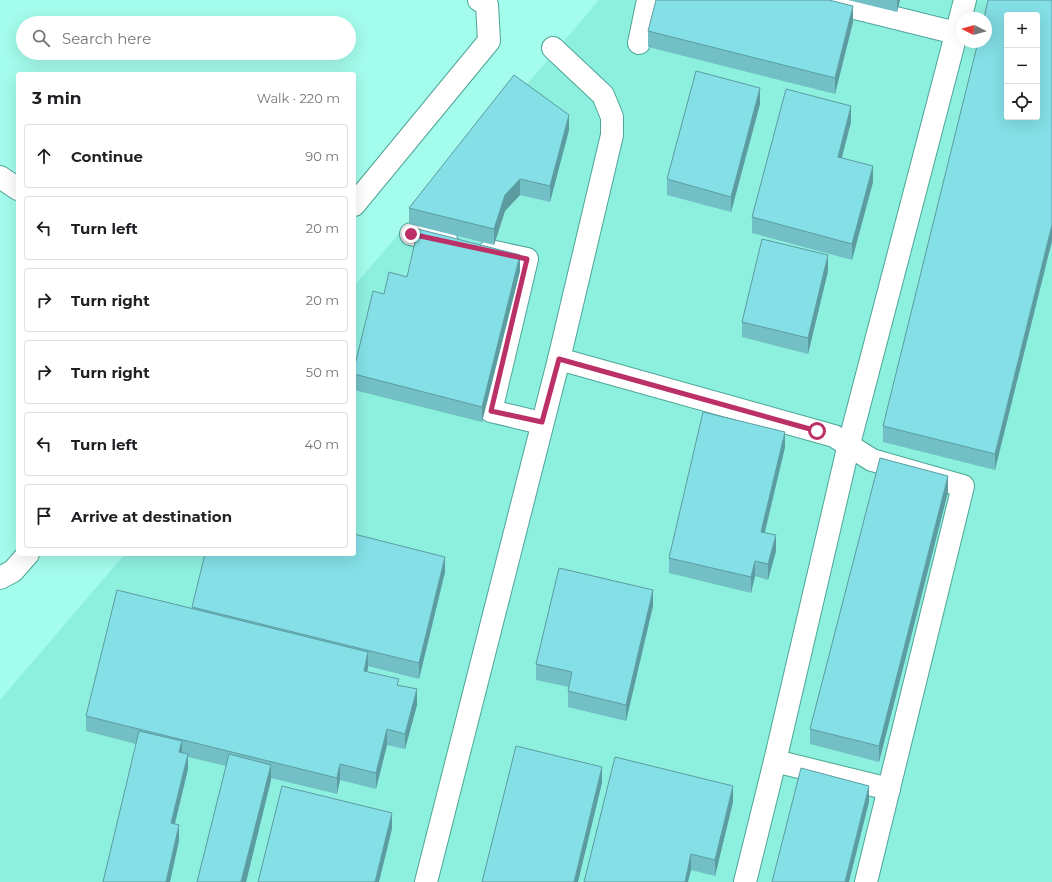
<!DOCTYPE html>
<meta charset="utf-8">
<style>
body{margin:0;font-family:Montserrat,sans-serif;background:#f2f2f2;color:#202124}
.controls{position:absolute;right:12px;top:12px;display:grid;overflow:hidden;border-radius:4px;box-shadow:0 4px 16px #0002}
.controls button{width:36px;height:36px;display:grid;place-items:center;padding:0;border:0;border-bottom:1px solid #e0e0e0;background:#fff;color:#202124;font:20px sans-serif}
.compass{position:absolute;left:956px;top:12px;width:36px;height:36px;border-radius:50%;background:#fff;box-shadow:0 4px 16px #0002;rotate:276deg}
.stop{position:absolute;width:12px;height:12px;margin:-9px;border:3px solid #bb3067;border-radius:50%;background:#fff}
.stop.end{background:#bb3067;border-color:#fff;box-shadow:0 1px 4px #0008}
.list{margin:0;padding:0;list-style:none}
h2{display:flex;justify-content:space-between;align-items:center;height:52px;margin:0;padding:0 16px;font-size:17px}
h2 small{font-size:13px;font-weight:400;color:#757577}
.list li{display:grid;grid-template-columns:26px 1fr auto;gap:12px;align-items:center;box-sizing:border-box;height:64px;margin:0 8px 8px;padding:0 8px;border:1px solid #e0e0e0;border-radius:4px}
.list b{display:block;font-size:15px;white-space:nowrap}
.list em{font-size:13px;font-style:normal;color:#757577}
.icon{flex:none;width:22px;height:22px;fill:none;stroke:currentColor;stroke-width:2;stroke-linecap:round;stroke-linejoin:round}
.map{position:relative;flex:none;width:1052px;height:882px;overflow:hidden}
.search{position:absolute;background:#fff;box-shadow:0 4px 16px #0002;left:16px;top:16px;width:340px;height:44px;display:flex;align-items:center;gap:10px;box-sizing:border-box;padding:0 14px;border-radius:22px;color:#757577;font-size:15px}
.panel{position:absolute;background:#fff;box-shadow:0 4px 16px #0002;left:16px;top:72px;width:340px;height:484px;border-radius:4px}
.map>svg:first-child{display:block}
.built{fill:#8defde;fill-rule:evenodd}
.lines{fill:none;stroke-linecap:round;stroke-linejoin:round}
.minor-casing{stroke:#4da597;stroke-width:24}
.minor{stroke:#fff;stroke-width:22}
.wall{fill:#72c0c6}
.shaded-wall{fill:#5c9ca1}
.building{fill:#84dfe6;stroke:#5c9ca1;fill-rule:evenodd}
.route{stroke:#bb3067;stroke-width:5}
</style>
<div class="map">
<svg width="1052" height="882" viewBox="0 0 1052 882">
<rect width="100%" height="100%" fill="#a4fcec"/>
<path class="built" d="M599,0H1052V882H0V700L125,554H354V286ZM1007,15H1037V117H1007ZM962,18H986V42H962Z"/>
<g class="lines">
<defs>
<g id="minor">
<path d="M823,0L956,33"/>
<path d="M639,43L648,0"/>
<path d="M0,177L18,189"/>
<path d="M354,205L489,41L487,5L479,0"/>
<path d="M411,234L447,242"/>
<path d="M490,251L527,259L491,411L541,423"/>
<path d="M559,359L834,436L872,460L963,486L866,882"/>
<path d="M0,578L13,571L28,554"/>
<path d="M775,761L889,789"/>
<path d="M426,882L559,359L612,135V117L603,95L553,48"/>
<path d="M745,882L775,761L849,444L965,0"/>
</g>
</defs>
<use href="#minor" class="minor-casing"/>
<use href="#minor" class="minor"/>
</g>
<g class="wall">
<path d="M848,0H900L897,12Z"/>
<path d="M1052,0L995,470L883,442V426Z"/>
<path d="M853,22L835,94L648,47V31Z"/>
<path d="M760,104L731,212L667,195V179Z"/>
<path d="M851,122L841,158L873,182L852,260L752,233V217Z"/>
<path d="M569,130L550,202L520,195L505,211L494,245L409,224V208Z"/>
<path d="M520,271L482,422L354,390V369L384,294Z"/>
<path d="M828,271L808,354L742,337V322Z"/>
<path d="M785,447L765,533L776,551L768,580L755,576L751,593L669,573V558Z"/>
<path d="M948,492L879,762L810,744V729Z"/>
<path d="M445,572L419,679L368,666L367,671L399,685L417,705L405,749L387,745L376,789L340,780L337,794L271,778V780L246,882H197L226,766L188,757V769L175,824L179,841L136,744L86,731V716L192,608V607Z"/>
<path d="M653,606L626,721L568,707V691L569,687L536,680V664Z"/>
<path d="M615,757L733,802L715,876L691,870Z"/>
</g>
<g class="shaded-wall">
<path d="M897,0H900L897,12Z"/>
<path d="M853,6V22L835,94V78Z"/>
<path d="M760,88V104L731,212V197Z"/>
<path d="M851,106V122L838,173V157Z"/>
<path d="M569,115V130L550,202V186Z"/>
<path d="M873,166V182L852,260V244Z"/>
<path d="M520,179V195L505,211L494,245V229L505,195Z"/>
<path d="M1052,225V241L995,470V454Z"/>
<path d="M520,255V271L482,422V407Z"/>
<path d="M828,255V271L808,354V338Z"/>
<path d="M785,432V447L761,547V532Z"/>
<path d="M948,476V492L879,762V746Z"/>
<path d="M776,535V551L768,580V564Z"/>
<path d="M445,557V572L419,679V663Z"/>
<path d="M755,561V576L751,593V577Z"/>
<path d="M653,590V606L626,721V705Z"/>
<path d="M368,652V668L364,686V671Z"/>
<path d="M417,689V705L405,749V734Z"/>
<path d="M387,729V745L376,789V773Z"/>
<path d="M182,741V757L179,752Z"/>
<path d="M188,754V769L171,839V823Z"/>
<path d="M340,764V780L337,794V778Z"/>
<path d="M271,765V780L246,882H241Z"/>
<path d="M602,767V783L578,882H574Z"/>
<path d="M733,786V802L715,876V860Z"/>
<path d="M869,786V802L849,882H845Z"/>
<path d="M392,813V829L379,882H375Z"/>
<path d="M179,825V841L170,882H166Z"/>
<path d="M691,854V870L688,882H685Z"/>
</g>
<g class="building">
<path d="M656,0H829L853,6L835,78L648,31Z"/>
<path d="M988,0H1052V225L995,454L883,426L978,42H986V18H984ZM1007,15H1037V117H1007Z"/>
<path d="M696,71L760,88L731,197L667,179Z"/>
<path d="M514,75L569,115L550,186L520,179L505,195L494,229L409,208Z"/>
<path d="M786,89L851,106L838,157L873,166L852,244L752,217Z"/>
<path d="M418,229L520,255L482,407L354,374V369L373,291L384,294L389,272L407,277Z"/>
<path d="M762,239L828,255L808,338L742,322Z"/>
<path d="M703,412L785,432L761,532L776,535L768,564L755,561L751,577L669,558Z"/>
<path d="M880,458L948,476L879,746L810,729Z"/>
<path d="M354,534L445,557L419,663L192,607L205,554H354Z"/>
<path d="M559,568L653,590L626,705L568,691L572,672L536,664Z"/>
<path d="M117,590L368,652L364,671L399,679L397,685L417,689L405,734L387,729L376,773L340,764L337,778L86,716Z"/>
<path d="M139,731L182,741L179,752L188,754L171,823L179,825L166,882H103Z"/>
<path d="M516,746L602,767L574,882H482Z"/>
<path d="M229,754L271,765L241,882H197Z"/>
<path d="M615,757L733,786L715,860L691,854L685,882H584Z"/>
<path d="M801,768L869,786L845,882H772Z"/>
<path d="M282,786L392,813L375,882H258Z"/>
</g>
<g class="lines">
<path class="route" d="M411,234L527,259L491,411L542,422L559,359L817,431"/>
</g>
</svg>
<div class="controls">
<button>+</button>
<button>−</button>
<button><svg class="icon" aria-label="locate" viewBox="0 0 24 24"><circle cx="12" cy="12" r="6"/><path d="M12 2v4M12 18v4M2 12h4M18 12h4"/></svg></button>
</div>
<svg class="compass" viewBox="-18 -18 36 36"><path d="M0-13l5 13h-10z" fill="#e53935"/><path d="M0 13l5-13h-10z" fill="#757577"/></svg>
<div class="stop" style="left:817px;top:431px"></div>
<div class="stop end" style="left:411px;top:234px"></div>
<div class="search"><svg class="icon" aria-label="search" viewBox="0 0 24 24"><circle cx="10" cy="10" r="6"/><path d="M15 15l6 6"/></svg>Search here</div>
<section class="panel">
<h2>3 min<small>Walk · 220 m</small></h2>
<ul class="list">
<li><svg class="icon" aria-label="ahead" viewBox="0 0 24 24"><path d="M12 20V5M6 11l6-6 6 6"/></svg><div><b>Continue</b></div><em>90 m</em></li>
<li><svg class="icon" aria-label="left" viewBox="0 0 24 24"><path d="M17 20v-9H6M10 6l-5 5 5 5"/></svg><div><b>Turn left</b></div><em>20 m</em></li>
<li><svg class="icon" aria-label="right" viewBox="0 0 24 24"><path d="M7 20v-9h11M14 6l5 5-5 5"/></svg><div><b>Turn right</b></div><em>20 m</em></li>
<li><svg class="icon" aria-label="right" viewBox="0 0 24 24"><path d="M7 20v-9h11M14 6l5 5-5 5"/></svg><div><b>Turn right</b></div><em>50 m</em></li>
<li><svg class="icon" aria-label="left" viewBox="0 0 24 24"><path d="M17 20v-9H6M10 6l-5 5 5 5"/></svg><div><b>Turn left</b></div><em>40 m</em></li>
<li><svg class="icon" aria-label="arrive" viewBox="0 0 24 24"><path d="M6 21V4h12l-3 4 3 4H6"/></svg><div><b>Arrive at destination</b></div></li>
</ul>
</section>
</div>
